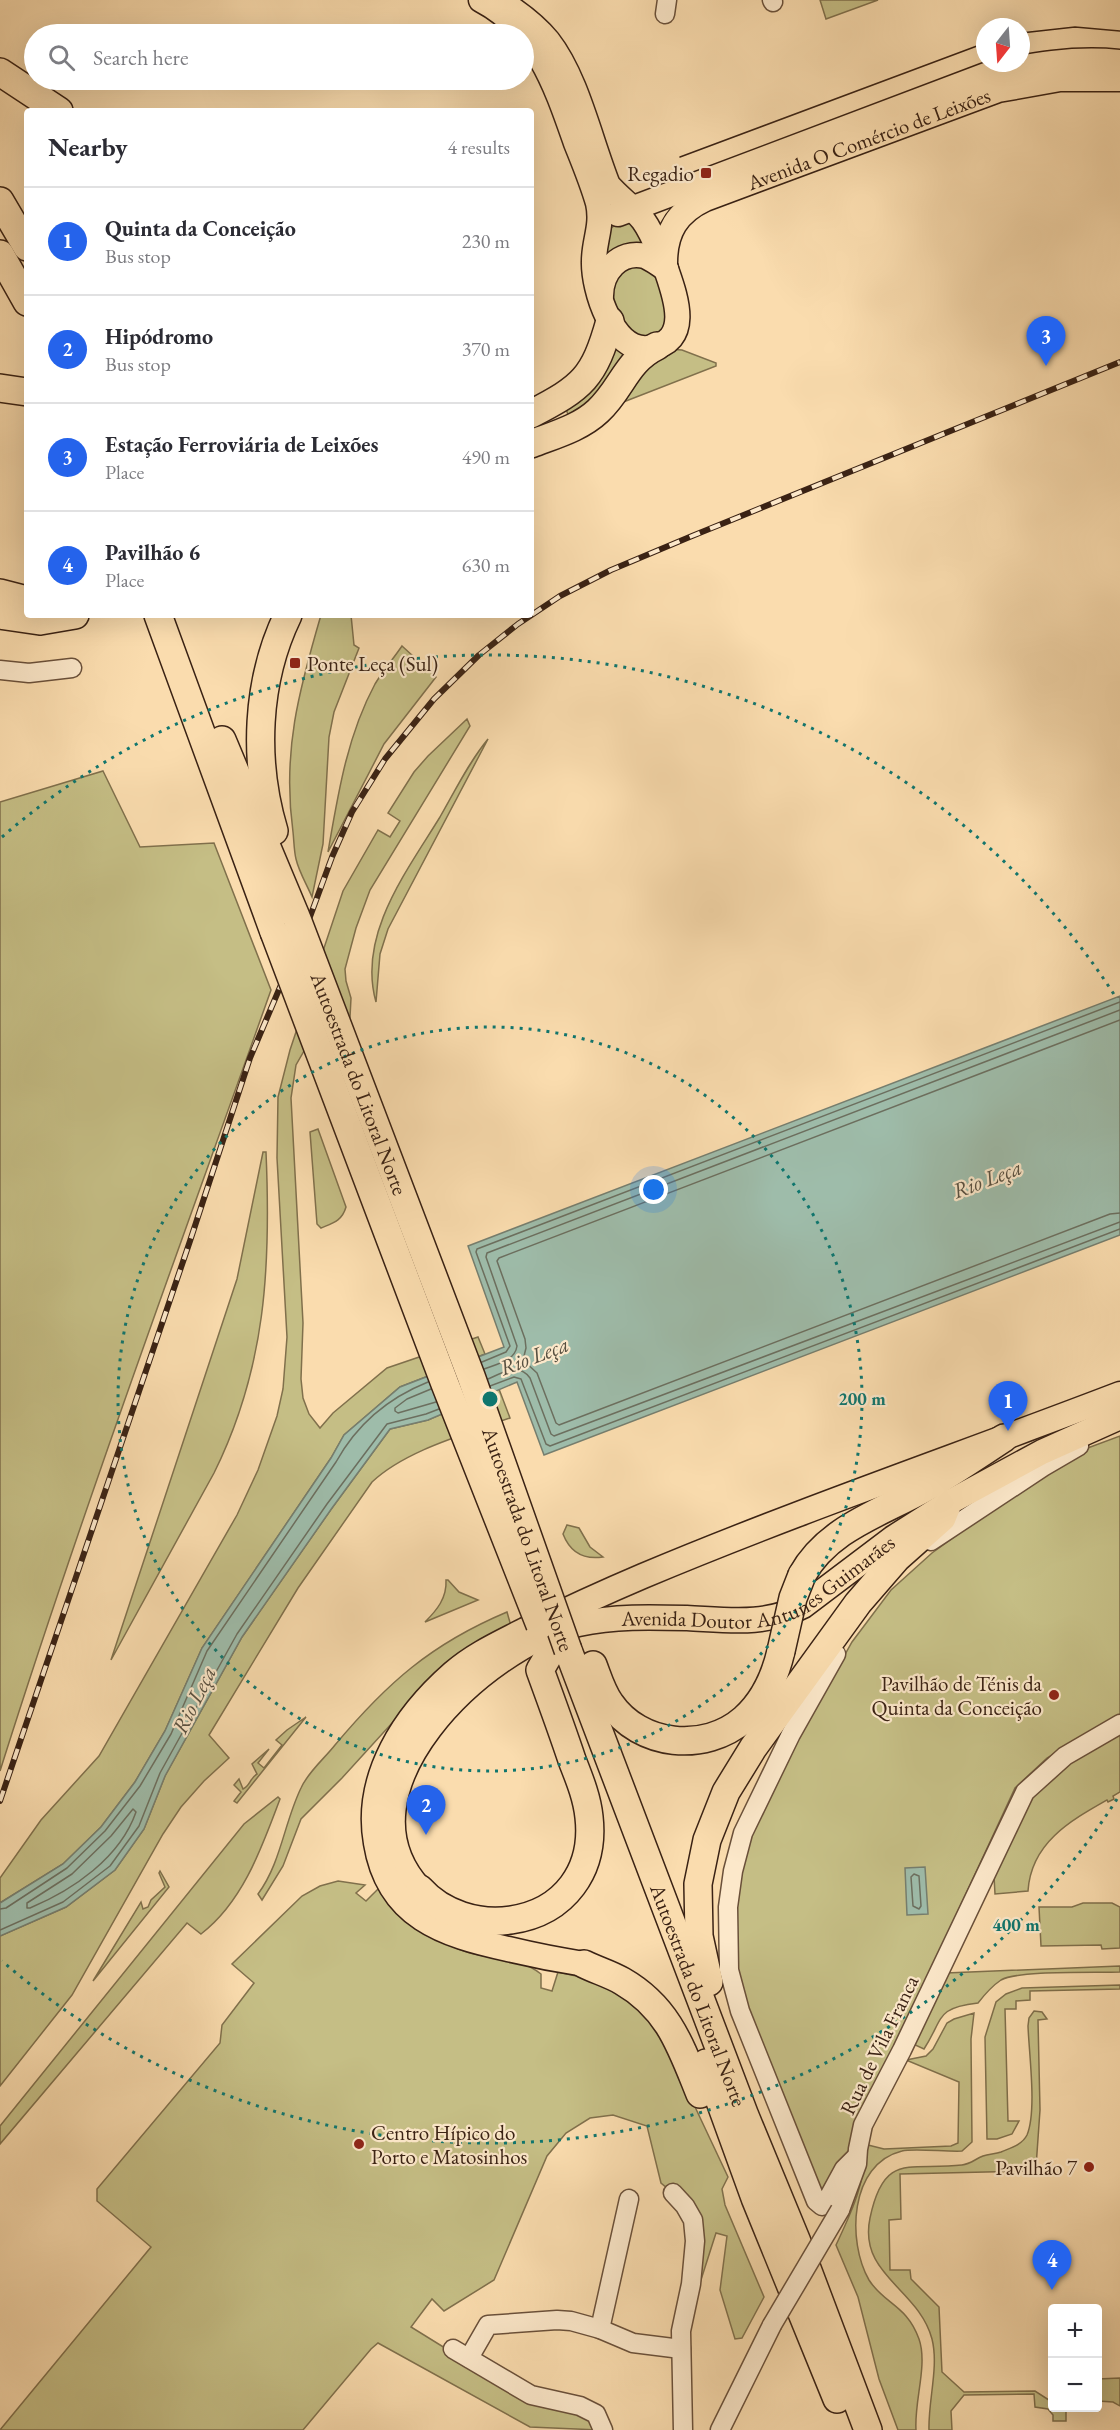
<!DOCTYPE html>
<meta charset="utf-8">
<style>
body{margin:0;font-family:"EB Garamond",serif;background:#f2f2f3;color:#2b2b33}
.controls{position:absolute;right:18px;bottom:18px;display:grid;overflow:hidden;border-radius:6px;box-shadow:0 6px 24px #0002}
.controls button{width:54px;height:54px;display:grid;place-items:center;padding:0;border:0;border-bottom:2px solid #e1e1e2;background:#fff;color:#2b2b33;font:30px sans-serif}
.compass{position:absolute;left:976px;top:18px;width:54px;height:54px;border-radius:50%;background:#fff;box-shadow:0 6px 24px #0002;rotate:197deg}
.you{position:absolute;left:654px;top:1190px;width:21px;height:21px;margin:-15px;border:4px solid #fff;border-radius:50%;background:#1a73e8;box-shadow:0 0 0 9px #1a73e833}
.badge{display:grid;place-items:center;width:39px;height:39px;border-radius:50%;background:#2563eb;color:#fff;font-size:20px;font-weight:700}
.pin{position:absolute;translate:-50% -50px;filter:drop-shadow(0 2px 3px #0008)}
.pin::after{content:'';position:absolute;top:32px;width:21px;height:18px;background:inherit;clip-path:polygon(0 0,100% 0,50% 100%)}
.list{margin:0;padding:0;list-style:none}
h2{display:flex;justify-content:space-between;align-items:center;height:78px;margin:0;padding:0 24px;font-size:26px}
h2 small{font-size:20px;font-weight:400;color:#7c7c81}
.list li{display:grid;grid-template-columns:39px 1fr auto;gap:18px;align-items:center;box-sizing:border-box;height:108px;padding:0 24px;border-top:2px solid #e1e1e2}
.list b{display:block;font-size:22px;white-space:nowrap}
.list p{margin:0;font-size:20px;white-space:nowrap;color:#7c7c81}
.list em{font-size:20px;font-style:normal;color:#7c7c81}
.icon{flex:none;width:33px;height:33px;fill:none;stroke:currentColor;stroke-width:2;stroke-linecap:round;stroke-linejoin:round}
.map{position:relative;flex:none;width:1120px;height:2430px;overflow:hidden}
.search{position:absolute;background:#fff;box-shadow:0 6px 24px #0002;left:24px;top:24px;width:510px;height:66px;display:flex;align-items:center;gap:15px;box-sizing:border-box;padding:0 21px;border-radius:33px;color:#7c7c81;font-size:22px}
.panel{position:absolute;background:#fff;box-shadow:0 6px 24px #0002;left:24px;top:108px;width:510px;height:510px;border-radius:6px}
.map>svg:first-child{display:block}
.green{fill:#c5be85;stroke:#80704c;stroke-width:1.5}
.water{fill:#9ebcaa;stroke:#767e6e;stroke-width:1.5}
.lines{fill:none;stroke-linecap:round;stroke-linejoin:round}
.shore{stroke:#6c6f5f;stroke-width:1.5}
.minor-casing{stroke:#6a503a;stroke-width:21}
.major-casing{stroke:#3a2214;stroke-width:27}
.highway-casing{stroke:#3a2214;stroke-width:30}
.minor{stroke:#fce8ca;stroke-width:18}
.major{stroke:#fadcae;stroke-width:24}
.highway{stroke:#fadcae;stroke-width:27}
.tram{stroke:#3a2214;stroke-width:1.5}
.rail-casing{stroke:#3a2214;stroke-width:6}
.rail{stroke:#fce8ca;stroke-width:4;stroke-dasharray:11;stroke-linecap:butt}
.minor-bridge-casing{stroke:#6a503a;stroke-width:21;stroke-linecap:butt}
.highway-bridge-casing{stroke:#3a2214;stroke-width:30;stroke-linecap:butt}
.minor-bridge{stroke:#fce8ca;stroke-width:18}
.highway-bridge{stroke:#fadcae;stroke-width:27}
.ring{fill:none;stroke:#0f766e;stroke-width:3;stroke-dasharray:3 6}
.poi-dot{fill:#8f2418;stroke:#fce8ca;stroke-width:2}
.labels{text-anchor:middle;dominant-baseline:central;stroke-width:4.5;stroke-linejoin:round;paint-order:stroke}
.street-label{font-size:21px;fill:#3a2214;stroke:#fce8ca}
.poi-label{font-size:21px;fill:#3a2214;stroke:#fce8ca;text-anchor:end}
.water-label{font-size:22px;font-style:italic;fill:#585041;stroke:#fce8ca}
.centre{fill:#0f766e;stroke:#fce8ca;stroke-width:3}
.ring-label{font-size:18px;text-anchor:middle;font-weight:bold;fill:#0f766e;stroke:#fce8ca;stroke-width:4.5;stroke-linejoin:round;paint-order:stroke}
</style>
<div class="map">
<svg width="1120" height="2430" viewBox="0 0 1120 2430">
<rect width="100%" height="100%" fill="#fadcae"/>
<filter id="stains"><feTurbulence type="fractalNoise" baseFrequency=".00333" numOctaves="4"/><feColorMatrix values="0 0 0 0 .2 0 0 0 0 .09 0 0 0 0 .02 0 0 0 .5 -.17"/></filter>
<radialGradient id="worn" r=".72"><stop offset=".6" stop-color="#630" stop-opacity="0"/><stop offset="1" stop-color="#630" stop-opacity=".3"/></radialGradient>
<g class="green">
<path d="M820,0H878L826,19Z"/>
<path d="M631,213L651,247L604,260L610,229Z"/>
<path d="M623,265L654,268L671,321L651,341L623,330L609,287Z"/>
<path d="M610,347L631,351L594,400L568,415L564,401Z"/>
<path d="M667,349L682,350L716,363V366L608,408Z"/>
<path d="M321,615H351L354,645L359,648L334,712L329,737L323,844L312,897C307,885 299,872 296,859C294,851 294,841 293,832C282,752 299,690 321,615Z"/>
<path d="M402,646L436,677L384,744L328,852C338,794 347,736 375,684C383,671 393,659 402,646Z"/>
<path d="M467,719L470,726L370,890L356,928L345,969L346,981L351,998L350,1017L344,1027L304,1051L296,1065L291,1098L303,1323L301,1379L303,1398L309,1414L320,1428L333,1413L387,1368L478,1337L485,1354L400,1387L344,1435L331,1458L202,1648L165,1731L135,1782L101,1827L63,1864L0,1903V1878L41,1820L99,1756L237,1515L258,1470L277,1416L283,1389L287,1337L277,1158L278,1097L290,1050L343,891L378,830L390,837L400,821L388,813L414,772L428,756Z"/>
<path d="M488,739L388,929L380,954L376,1002C357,935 407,871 440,817C455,791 469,762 488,739Z"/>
<path d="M103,771L140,847L214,843L271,990C179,1249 83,1508 0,1771V802Z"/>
<path d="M318,1129L346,1207C342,1221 333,1223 321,1228L317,1224L310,1132Z"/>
<path d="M263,1152H266C271,1267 266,1368 214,1473L111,1660L237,1279Z"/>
<path d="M499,1389L510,1418C466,1434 406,1450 372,1482L298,1588L209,1735L229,1758L204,1781L181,1807L163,1834L72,1995L0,2086V1936L66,1907L115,1870L144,1829L165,1776L242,1637L332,1508L390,1429L428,1420Z"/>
<path d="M1120,1436V1714L1047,1758L1015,1788L852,2140L845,2176L828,2208L738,1988L732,1917L745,1843L761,1805L852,1642L891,1590L932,1553L975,1522L1085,1449Z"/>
<path d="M567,1525L579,1528L590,1547L603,1557C583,1560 570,1552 563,1534Z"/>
<path d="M446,1580H448L459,1592L478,1600L425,1622C437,1610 447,1598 446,1580Z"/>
<path d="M507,1612L511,1626L403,1711L342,1778L301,1819L283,1866L262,1900L258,1894C281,1863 284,1823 301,1788C308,1772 324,1759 335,1745C387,1683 431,1644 507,1612Z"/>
<path d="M306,1717L237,1803L234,1801L241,1792L234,1785L239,1779L243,1789C250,1786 250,1778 257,1774L252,1764L269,1749L258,1763L264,1768L282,1745L276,1740L287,1730Z"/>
<path d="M1120,1730V1792L1113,1796L1114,1799L1108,1802L1107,1800C1070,1821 1031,1843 1028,1891L995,1894L994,1876L1029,1800L1042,1781Z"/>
<path d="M278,1797L280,1799C262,1847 243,1902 201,1934L187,1923L0,2144V2126L244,1824Z"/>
<path d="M160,1871L169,1887L93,1981L141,1902L143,1909L148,1907L151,1900L165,1887L159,1873Z"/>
<path d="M338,1881L365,1885L356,1893L366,1901L378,1889C400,1913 438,1944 470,1953C494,1959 520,1957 541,1974V1988L552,1991L558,1972L585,1978L626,1994L668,2039L696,2109L728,2177L722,2189L725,2205L764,2297L742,2338L735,2339L720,2290L727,2236L716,2233L699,2286L695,2241L673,2193L661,2183L647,2126L613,2115L590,2118L566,2133L547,2156L494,2280L444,2311L432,2299L411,2327L529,2400L583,2412L599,2430L530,2427L378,2343L371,2349L303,2430H0L151,2247L97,2201V2189L220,2043L222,2025L254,1983L232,1964L302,1896L320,1886Z"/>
<path d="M1083,1903H1112L1120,1907V1948L1102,1949L1101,1945L1041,1946L1039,1907H1072Z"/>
<path d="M1120,1966V1972C1096,1973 1018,1970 1001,1980C992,1986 985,1994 978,2003C935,2008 944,2018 924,2049L913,2044L946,1973Z"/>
<path d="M1120,1985V1989L1030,1991V2000L1016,2001V2009H1005L1008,2121H1019L1012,2134L997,2139H987L985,2037L996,2002L1006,1994L1022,1988Z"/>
<path d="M1034,2011L1042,2012L1047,2019L1038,2020L1040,2110L1036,2167L1030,2171L900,2174L901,2219L889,2220L890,2270H910L911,2279L939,2307L942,2372L964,2392L1035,2391L1052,2402V2408H1066V2421H1053V2415L1048,2409L1035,2407L1034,2394L964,2395L951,2411L952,2430H929C928,2401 939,2367 932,2339C919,2289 858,2275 870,2218C884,2151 910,2171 962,2165C971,2164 975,2159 983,2156C989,2154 995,2154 1001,2152C1010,2148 1022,2145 1027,2135C1037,2111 1029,2054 1028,2026L1029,2018Z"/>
<path d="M974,2013L971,2039L972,2142L962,2151C948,2152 913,2148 902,2151C849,2164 847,2242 869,2280C884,2304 907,2305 919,2339C928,2365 914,2401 916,2430H898L879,2379L858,2297L836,2245C851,2213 867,2181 864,2144L884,2149L951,2146L958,2143L959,2082L906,2060L926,2056L933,2049L947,2023L954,2019Z"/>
<path d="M1120,2378V2406L1113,2402L1098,2401V2379Z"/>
</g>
<g class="water">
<path d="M1120,996V1235L544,1455L517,1382L428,1420L390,1429L332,1508L242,1637L165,1776L144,1829L115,1870L66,1907L0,1936V1903L63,1864L101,1827L135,1782L165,1731L202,1648L331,1458L344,1435L400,1387L504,1347L468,1246Z"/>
<path d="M925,1867L928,1914L907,1915L905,1868Z"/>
</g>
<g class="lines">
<g class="shore">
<path d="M1120,1020L499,1258L497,1261L525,1339L526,1348L523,1360L537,1373L556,1423L559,1425L1110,1214L1120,1213"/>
<path d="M482,1362L506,1352L510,1346L476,1252L477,1249L1120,1002"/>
<path d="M484,1369C497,1364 515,1361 517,1346L486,1257L487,1253L1120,1010"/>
<path d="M488,1379C502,1373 519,1362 530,1378L551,1434L554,1436L1120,1222"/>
<path d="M490,1386L514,1377L521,1379L546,1444L550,1446L1120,1229"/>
<path d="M431,1389L407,1399L395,1408V1411L398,1413L436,1402"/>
<path d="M133,1809L136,1812C120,1858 73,1890 30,1908H27V1903L72,1874L111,1836Z"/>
<path d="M914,1874L919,1876L921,1906L919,1909L913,1906L911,1877Z"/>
<path d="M0,1909L6,1908L67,1868L105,1831L140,1786L171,1734L207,1651L336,1462C357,1424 388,1398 428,1382"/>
<path d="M0,1930L63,1902L110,1866L139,1826L160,1773L237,1634L327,1504L387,1424L426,1414L439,1409"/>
</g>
<defs>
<g id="minor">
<path d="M772,0L773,2"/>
<path d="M665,14L667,0"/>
<path d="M0,670L29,673L72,668"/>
<path d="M931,1541L1043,1467L1079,1446"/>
<path d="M836,1654L791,1734L743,1833L733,1871L728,1907L729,1970L740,2011L816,2201L822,2206L826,2202L844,2169L857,2156"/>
<path d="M673,2193L685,2206L693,2220L695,2241L691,2284L681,2331L683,2430"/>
<path d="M840,2210L857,2164L858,2149L863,2125L902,2050L1025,1792L1065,1756L1120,1724"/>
<path d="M600,2329L629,2199"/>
<path d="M453,2349L531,2395L580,2406L596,2414L603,2430"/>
<path d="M469,2358L488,2325L557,2320L571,2321L600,2329L633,2343L681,2349"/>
<path d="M720,2430L772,2325"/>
</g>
<g id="major">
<path d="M481,0C538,30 556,86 576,143C584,163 592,182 598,203C603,226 594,240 594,261C593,289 613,353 649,348C693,342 675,295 666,269C659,252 654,235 643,220C633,207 619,198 608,185C590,140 577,78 548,41C534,24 516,11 498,0"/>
<path d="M618,214L986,75C1030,65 1075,57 1120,62"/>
<path id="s1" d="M665,263C665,232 677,212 705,199L998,90L1060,79H1120"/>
<path d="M601,296C601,272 619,250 645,256C652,259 659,264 666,269"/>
<path id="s2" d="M420,1889C330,1791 484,1646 578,1624C615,1616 650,1617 687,1618C728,1620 765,1626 803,1606L893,1538L948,1503L1042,1452L1120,1417"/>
<path d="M584,1964C558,1960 533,1955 508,1949C443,1935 388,1917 376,1843C364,1776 405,1715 453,1673C475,1654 500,1643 525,1630C564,1611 603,1593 643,1576C800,1510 961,1455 1120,1394"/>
</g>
<g id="highway">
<path d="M0,72L59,111"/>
<path d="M0,201L27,247"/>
<path d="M0,254L27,302"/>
<path d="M0,388L27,392"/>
<path d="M531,414C583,387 594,378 610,321"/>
<path d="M531,444C554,435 580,428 598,411C622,389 626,361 657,346"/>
<path d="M0,593L27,600"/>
<path d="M0,615L40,621L75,615"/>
<path d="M158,615L274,932"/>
<path d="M222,740L297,919"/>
<path d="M274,831C253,761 256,681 288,615"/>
<path d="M802,1575C828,1528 881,1513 925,1488C952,1473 978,1455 1004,1438"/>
<path id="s3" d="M568,1650L745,2116L797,2242L868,2430"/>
<path d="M593,1665C598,1678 602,1692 610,1703C640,1747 705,1753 744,1719C764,1701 775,1677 781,1651"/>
<path d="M420,1889C442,1914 479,1925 511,1920C565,1912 595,1870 589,1817C587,1797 579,1778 572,1760C562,1730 551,1700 540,1670L550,1653"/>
<path d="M584,1964C596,1970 610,1974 622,1981C669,2008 681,2047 700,2094"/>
<path d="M709,1982L699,1936L698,1884L707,1840L726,1792L753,1748L858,1603L897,1558L942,1518L948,1503"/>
<path d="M706,2063L755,2198L837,2399"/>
</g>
</defs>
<use href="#minor" class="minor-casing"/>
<use href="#major" class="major-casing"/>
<use href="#highway" class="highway-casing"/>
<use href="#minor" class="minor"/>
<use href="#major" class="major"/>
<use href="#highway" class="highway"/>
<g class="tram">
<path d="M1021,33L1075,27L1120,31"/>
<path d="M680,157L985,43"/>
</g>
<defs>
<path id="rail" d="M0,1801L190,1241L250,1058L311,914L332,857L352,812L385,759L434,699L479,655L518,624L560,596L611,570L692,536L1120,362"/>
</defs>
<use href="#rail" class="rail-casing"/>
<use href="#rail" class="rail"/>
<defs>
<path id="minor-bridge" d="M772,2325L840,2210"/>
<g id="highway-bridge">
<path id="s4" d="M297,919L471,1376L568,1650"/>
<path d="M274,932L445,1384L540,1625"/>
<path d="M781,1651L793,1598L802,1575"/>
</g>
</defs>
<use href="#minor-bridge" class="minor-bridge-casing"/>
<use href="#highway-bridge" class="highway-bridge-casing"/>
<use href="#minor-bridge" class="minor-bridge"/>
<use href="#highway-bridge" class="highway-bridge"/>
</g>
<g class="ring">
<circle cx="490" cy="1399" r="372"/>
<path d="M1117 1799A744 744 0 0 1 2 1961M2 837A744 744 0 0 1 1117 999"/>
</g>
<g class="poi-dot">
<rect x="700" y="167" width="12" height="12" rx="3"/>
<rect x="289" y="657" width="12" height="12" rx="3"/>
<circle cx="1054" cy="1695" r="6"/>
<circle cx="359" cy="2144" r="6"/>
<circle cx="1089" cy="2167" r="6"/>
</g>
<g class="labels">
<g class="street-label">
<text stroke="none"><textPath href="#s1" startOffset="255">Avenida O Comércio de Leixões</textPath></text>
<text stroke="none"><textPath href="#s4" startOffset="176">Autoestrada do Litoral Norte</textPath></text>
<text stroke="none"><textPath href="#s4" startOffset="662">Autoestrada do Litoral Norte</textPath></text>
<text stroke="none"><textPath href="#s2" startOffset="552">Avenida Doutor Antunes Guimarães</textPath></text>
<text stroke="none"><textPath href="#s3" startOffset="369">Autoestrada do Litoral Norte</textPath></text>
<text transform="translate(879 2045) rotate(-64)">Rua de Vila Franca</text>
</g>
<g class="poi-label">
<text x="694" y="173">Regadio</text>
<text x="307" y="663" text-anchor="start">Ponte Leça (Sul)</text>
<text x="1042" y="1683">Pavilhão de Ténis da<tspan x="1042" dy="24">Quinta da Conceição</tspan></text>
<text x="371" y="2132" text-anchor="start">Centro Hípico do<tspan x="371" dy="24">Porto e Matosinhos</tspan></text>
<text x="1077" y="2167">Pavilhão 7</text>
</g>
<g class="water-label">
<text transform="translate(987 1179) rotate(-21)">Rio Leça</text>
<text transform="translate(534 1356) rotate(-21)">Rio Leça</text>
<text transform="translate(194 1700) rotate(-64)">Rio Leça</text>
</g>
</g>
<circle cx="490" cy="1399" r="9" class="centre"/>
<g class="ring-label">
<text x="862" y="1405">200 m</text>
<text x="1016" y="1931">400 m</text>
</g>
<rect width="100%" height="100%" filter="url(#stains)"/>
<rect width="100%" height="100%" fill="url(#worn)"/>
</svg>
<div class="controls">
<button>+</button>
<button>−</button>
</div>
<svg class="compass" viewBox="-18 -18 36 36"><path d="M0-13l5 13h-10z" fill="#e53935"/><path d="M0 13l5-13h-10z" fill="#7c7c81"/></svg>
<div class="you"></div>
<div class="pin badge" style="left:1008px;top:1431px">1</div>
<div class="pin badge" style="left:426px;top:1835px">2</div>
<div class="pin badge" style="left:1046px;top:366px">3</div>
<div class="pin badge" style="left:1052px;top:2290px">4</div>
<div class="search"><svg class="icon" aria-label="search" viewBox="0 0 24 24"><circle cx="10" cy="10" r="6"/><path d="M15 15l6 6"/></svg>Search here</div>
<section class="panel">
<h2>Nearby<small>4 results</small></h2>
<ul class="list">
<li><span class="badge">1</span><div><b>Quinta da Conceição</b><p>Bus stop</p></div><em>230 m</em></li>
<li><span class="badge">2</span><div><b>Hipódromo</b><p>Bus stop</p></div><em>370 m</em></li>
<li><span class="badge">3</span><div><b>Estação Ferroviária de Leixões</b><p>Place</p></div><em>490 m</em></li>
<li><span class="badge">4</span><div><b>Pavilhão 6</b><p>Place</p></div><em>630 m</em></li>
</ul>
</section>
</div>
